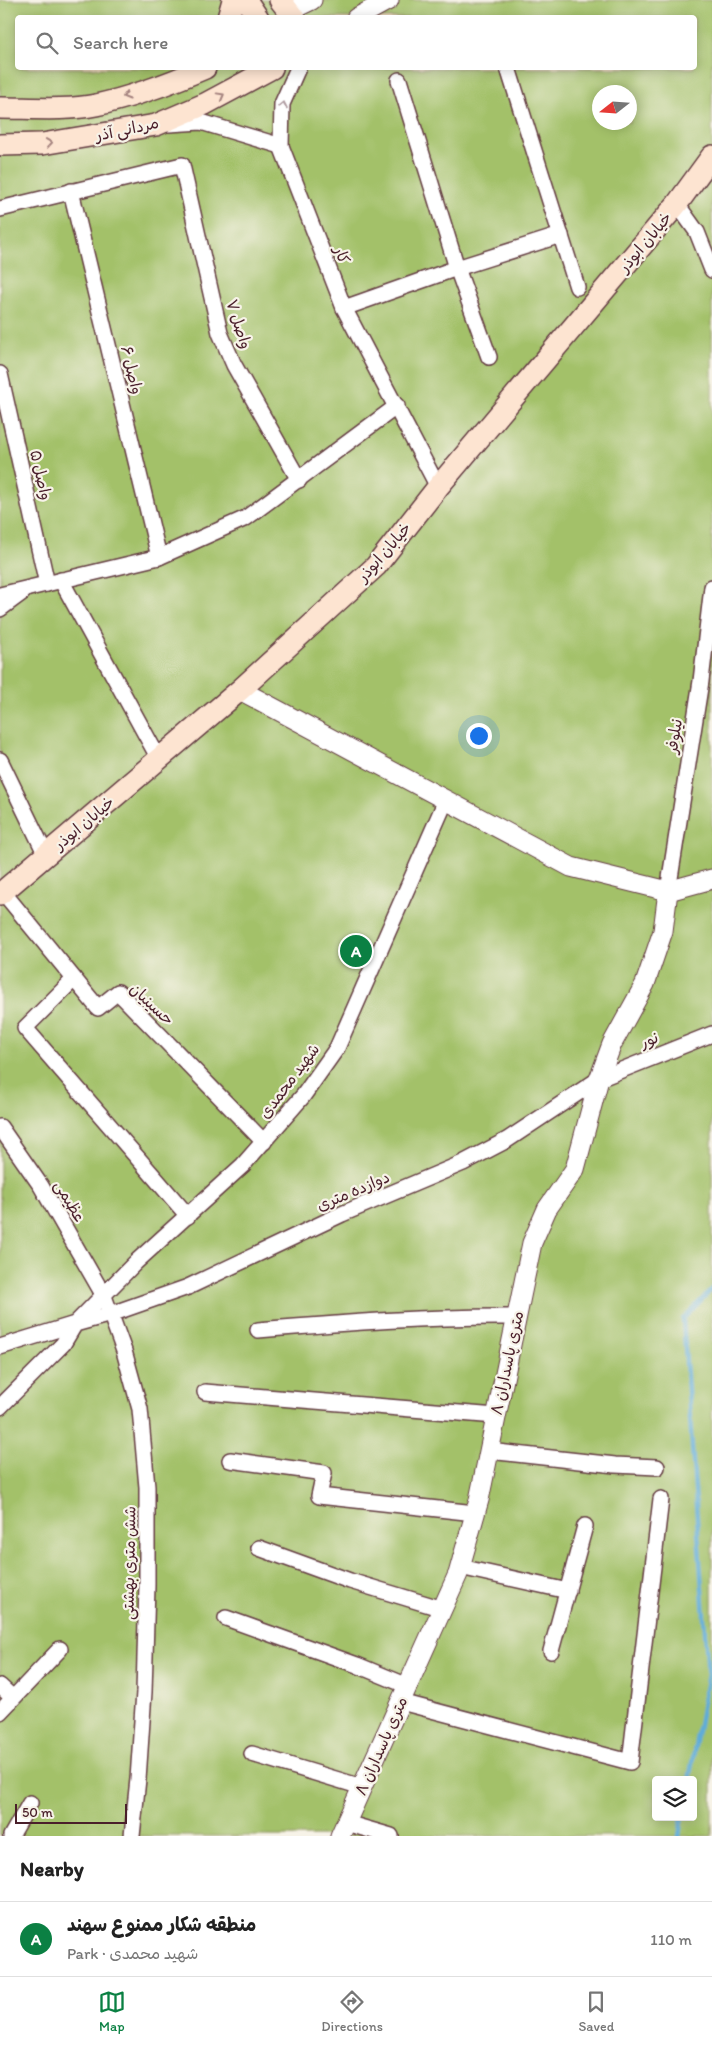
<!DOCTYPE html>
<meta charset="utf-8">
<style>
body{margin:0;font-family:Itim,"Playpen Sans Arabic",sans-serif;background:#f6f6f6;color:#222}
.controls{position:absolute;right:15px;bottom:15px;display:grid;overflow:hidden;border-radius:5px;box-shadow:0 2px 12px #0003}
.controls button{width:45px;height:45px;display:grid;place-items:center;padding:0;border:0;border-bottom:1px solid #e0e0e0;background:#fff;color:#222;font:25px sans-serif}
.compass{position:absolute;left:592px;top:85px;width:45px;height:45px;border-radius:50%;background:#fff;box-shadow:0 2px 12px #0003;rotate:253deg}
.scale{position:absolute;left:15px;bottom:12px;width:112px;box-sizing:border-box;padding-left:5px;border:2px solid #4a1f2b;border-top:0;font-size:14px;line-height:18px;white-space:nowrap;color:#4a1f2b;-webkit-text-stroke:4px #f7f3e8;paint-order:stroke}
.you{position:absolute;left:478px;top:735px;width:18px;height:18px;margin:-12px;border:4px solid #fff;border-radius:50%;background:#1a73e8;box-shadow:0 0 0 8px #1a73e833}
.badge{display:grid;place-items:center;width:32px;height:32px;border-radius:50%;background:#0b8043;color:#fff;font-size:16px;font-weight:700}
.pin{position:absolute;translate:-50% -50%;border:2px solid #fff;box-shadow:0 1px 5px #0006}
.list{margin:0;padding:0;list-style:none}
h2{display:flex;justify-content:space-between;align-items:center;height:65px;margin:0;padding:0 20px;font-size:21px}
h2 small{font-size:16px;font-weight:400;color:#767676}
.list li{display:grid;grid-template-columns:32px 1fr auto;gap:15px;align-items:center;box-sizing:border-box;height:75px;padding:0 20px;border-top:1px solid #e0e0e0}
.list b{display:block;font-size:19px;white-space:nowrap}
.list p{margin:0;font-size:16px;white-space:nowrap;color:#767676}
.list em{font-size:16px;font-style:normal;color:#767676}
.icon{flex:none;width:28px;height:28px;fill:none;stroke:currentColor;stroke-width:2;stroke-linecap:round;stroke-linejoin:round}
.map{position:relative;flex:none;width:712px;height:1836px;overflow:hidden}
.search{position:absolute;background:#fff;box-shadow:0 2px 12px #0003;left:15px;right:15px;top:15px;height:55px;display:flex;align-items:center;gap:12px;box-sizing:border-box;padding:0 18px;border-radius:5px;color:#767676;font-size:19px}
.sheet{height:140px;background:#fff}
nav{display:flex;justify-content:space-around;align-items:center;box-sizing:border-box;height:70px;border-top:1px solid #e0e0e0;background:#fff;font-size:14px;color:#767676}
nav a{display:grid;justify-items:center;gap:2px}
nav .on{color:#0b8043}
.map>svg:first-child{display:block}
.green{fill:#a3c169;stroke:#76704a;fill-rule:evenodd}
.lines{fill:none;stroke-linecap:round;stroke-linejoin:round}
.stream{stroke:#5facd8;stroke-width:4.5}
.minor-casing{stroke:#643c42;stroke-width:18}
.tertiary-casing{stroke:#643c42;stroke-width:21}
.secondary-casing{stroke:#643c42;stroke-width:24}
.minor{stroke:#fff;stroke-width:15}
.tertiary{stroke:#fff;stroke-width:19}
.secondary{stroke:#fde4d1;stroke-width:21}
.oneway{stroke:#a4827e}
.oneway2{stroke:#ae9aa0}
.labels{text-anchor:middle;dominant-baseline:central;stroke-width:4.5;stroke-linejoin:round;paint-order:stroke}
.street-label{font-size:16px;fill:#4a1f2b;stroke:#f7f3e8}
</style>
<div class="map">
<svg width="712" height="1836" viewBox="0 0 712 1836">
<rect width="100%" height="100%" fill="#f7f3e8"/>
<filter id="ink" filterUnits="userSpaceOnUse"><feTurbulence type="fractalNoise" baseFrequency=".02" numOctaves="2"/><feDisplacementMap in="SourceGraphic" scale="10" xChannelSelector="R" yChannelSelector="G"/><feConvolveMatrix kernelMatrix="1 2 1 2 8 2 1 2 1" color-interpolation-filters="sRGB"/></filter>
<filter id="wash" filterUnits="userSpaceOnUse"><feTurbulence type="fractalNoise" baseFrequency=".0096" numOctaves="4" result="noise"/><feDisplacementMap in="SourceGraphic" scale="20" xChannelSelector="R" yChannelSelector="G"/><feGaussianBlur stdDeviation="1.12" result="paint"/><feColorMatrix in="noise" values="0 0 0 0 0 0 0 0 0 0 0 0 0 0 0 0 0 1.4 0 .05"/><feComposite in="paint" operator="in"/></filter>
<g filter="url(#wash)">
<rect width="100%" height="100%" fill="#f5dec3"/>
<path class="green" d="M0,0H712V1836H0ZM18,18H694V68H18ZM600,92H630V122H600ZM656,1780H693V1817H656Z"/>
<g class="lines">
<g class="stream">
<path d="M689,1780L708,1674L683,1319L712,1289"/>
<path d="M679,1836L682,1817"/>
</g>
</g>
</g>
<g filter="url(#ink)">
<g class="lines">
<defs>
<g id="minor">
<path d="M298,68L282,104L281,146L344,308L438,487"/>
<path d="M508,68L577,287"/>
<path d="M399,80L457,268L489,357"/>
<path d="M169,124L201,122L281,146"/>
<path d="M71,191L159,557"/>
<path d="M677,204L697,232L712,270"/>
<path d="M0,209L182,165L220,333L234,365L299,480"/>
<path d="M344,308L457,268L561,235"/>
<path d="M0,374L47,584"/>
<path d="M61,580L159,759"/>
<path d="M0,595L159,557L246,518L397,406"/>
<path d="M0,609L23,592"/>
<path d="M0,760L46,855"/>
<path d="M668,891L701,681L712,587"/>
<path d="M3,892L98,1008L118,992L264,1142"/>
<path d="M74,979L25,1028L188,1216"/>
<path d="M0,1127L41,1186L104,1296L124,1351L140,1409L147,1487V1585L144,1692L138,1779L132,1836"/>
<path d="M258,1330C344,1323 430,1316 516,1317"/>
<path d="M0,1347L75,1324L136,1262L243,1165L303,1096L337,1048L446,800"/>
<path d="M205,1392L496,1416"/>
<path d="M0,1407L63,1344L75,1324L111,1314L188,1287L342,1214L463,1163L507,1140L599,1079L712,1034"/>
<path d="M489,1451L615,1465L657,1467"/>
<path d="M230,1460L324,1473L319,1496L475,1513"/>
<path d="M259,1548L350,1581L443,1609"/>
<path d="M460,1567L568,1591"/>
<path d="M226,1618L357,1665L408,1686"/>
<path d="M551,1651L585,1526"/>
<path d="M0,1686L13,1698"/>
<path d="M401,1702L630,1762L661,1499"/>
<path d="M0,1712L60,1649"/>
<path d="M252,1754L362,1787"/>
<path d="M346,1823L391,1836"/>
<path d="M11,1836L30,1803"/>
</g>
<g id="tertiary">
<path d="M289,11L312,0"/>
<path d="M356,18L389,0"/>
<path d="M240,690L571,867L668,891L712,879"/>
<path d="M340,1836L458,1574L479,1500L532,1243L547,1209L575,1169L599,1079L612,1044L645,984L663,931L668,891"/>
</g>
<g id="secondary">
<path d="M246,0L258,18"/>
<path d="M280,0L294,18"/>
<path d="M228,18L233,0"/>
<path d="M0,108C31,108 65,111 96,105C134,97 170,83 205,68"/>
<path d="M0,145L42,144L156,125L205,104L272,68"/>
<path d="M0,894L240,690L376,566L438,487L677,204L712,156"/>
</g>
</defs>
<use href="#minor" class="minor-casing"/>
<use href="#tertiary" class="tertiary-casing"/>
<use href="#secondary" class="secondary-casing"/>
<use href="#minor" class="minor"/>
<use href="#tertiary" class="tertiary"/>
<use href="#secondary" class="secondary"/>
</g>
<defs><path id="oneway-chevron" d="M-2-3.5L2.5 0L-2 3.5" fill="none" stroke-width="1.6" stroke-linecap="round" stroke-linejoin="round" transform="scale(1.25)"/></defs>
<g class="oneway">
<use href="#oneway-chevron" transform="translate(126 96) rotate(164)"/>
<use href="#oneway-chevron" transform="translate(221 96) rotate(-29)"/>
<use href="#oneway-chevron" transform="translate(49 143) rotate(-8)"/>
</g>
<use class="oneway2" href="#oneway-chevron" transform="translate(283 105) rotate(-79)"/>
</g>
<g class="labels">
<g class="street-label">
<text transform="translate(127 129) rotate(-12)">مردانی آذر</text>
<text transform="translate(645 242) rotate(-50)">خیابان ابوذر</text>
<text transform="translate(342 255) rotate(69)">کار</text>
<text transform="translate(239 324) rotate(72)">واصل ۷</text>
<text transform="translate(132 370) rotate(77)">واصل ۶</text>
<text transform="translate(41 475) rotate(77)">واصل ۵</text>
<text transform="translate(384 552) rotate(-49)">خیابان ابوذر</text>
<text transform="translate(674 736) rotate(-81)">نیلوفر</text>
<text transform="translate(84 823) rotate(-40)">خیابان ابوذر</text>
<text transform="translate(152 1004) rotate(43)">حسینیان</text>
<text transform="translate(649 1040) rotate(-22)">نور</text>
<text transform="translate(289 1081) rotate(-53)">شهید محمدی</text>
<text transform="translate(353 1191) rotate(-23)">دوازده متری</text>
<text transform="translate(70 1201) rotate(60)">عظیمی</text>
<text transform="translate(507 1363) rotate(-78)">۸ متری پاسداران</text>
<text transform="translate(129 1563) rotate(-89)">شش متری بهشتی</text>
<text transform="translate(381 1746) rotate(-66)">۸ متری پاسداران</text>
</g>
</g>
</svg>
<div class="controls">
<button><svg class="icon" aria-label="layers" viewBox="0 0 24 24"><path d="M12 4l9 5-9 5-9-5zM3 14l9 5 9-5"/></svg></button>
</div>
<svg class="compass" viewBox="-18 -18 36 36"><path d="M0-13l5 13h-10z" fill="#e53935"/><path d="M0 13l5-13h-10z" fill="#767676"/></svg>
<div class="scale">50 m</div>
<div class="you"></div>
<div class="pin badge" style="left:356px;top:951px">A</div>
<div class="search"><svg class="icon" aria-label="search" viewBox="0 0 24 24"><circle cx="10" cy="10" r="6"/><path d="M15 15l6 6"/></svg>Search here</div>
</div>
<section class="sheet">
<h2>Nearby<small></small></h2>
<ul class="list">
<li><span class="badge">A</span><div><b>منطقه شکار ممنوع سهند</b><p>Park · شهید محمدی</p></div><em>110 m</em></li>
</ul>
</section>
<nav>
<a class="on"><svg class="icon" aria-label="map" viewBox="0 0 24 24"><path d="M3 6l6-2 6 2 6-2v14l-6 2-6-2-6 2zM9 4v14M15 6v14"/></svg>Map</a>
<a><svg class="icon" aria-label="directions" viewBox="0 0 24 24"><path d="M12 3l9 9-9 9-9-9zM9 14v-3h6M13 9l2 2-2 2"/></svg>Directions</a>
<a><svg class="icon" aria-label="saved" viewBox="0 0 24 24"><path d="M7 4h10v16l-5-4-5 4z"/></svg>Saved</a>
</nav>
